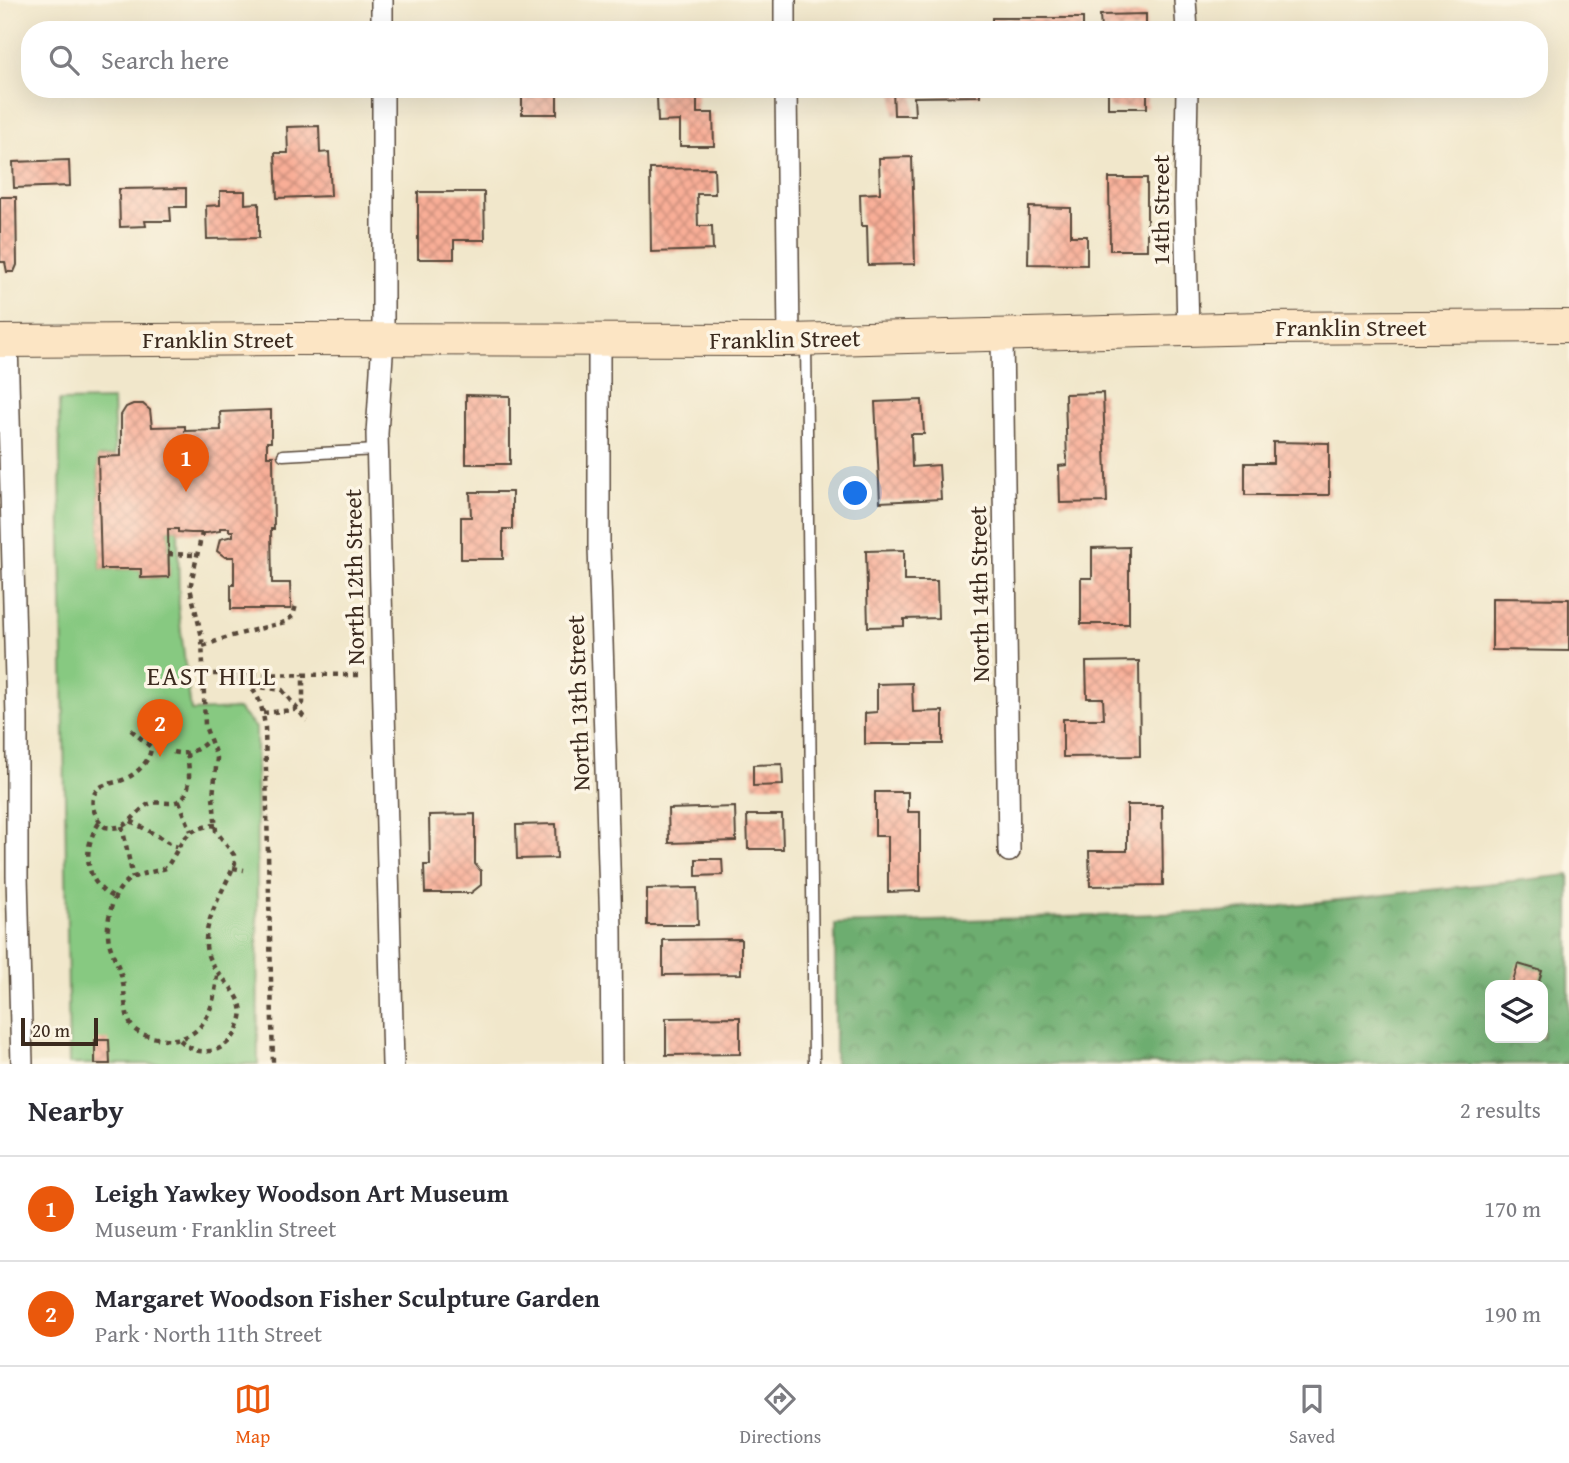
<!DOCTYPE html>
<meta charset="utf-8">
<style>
body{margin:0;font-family:"Gentium Book Plus",serif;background:#f7f7f7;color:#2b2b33}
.controls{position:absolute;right:21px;bottom:21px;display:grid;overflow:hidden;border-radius:14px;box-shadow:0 7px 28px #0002}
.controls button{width:63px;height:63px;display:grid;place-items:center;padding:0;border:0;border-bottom:2px solid #e1e1e2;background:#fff;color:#2b2b33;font:35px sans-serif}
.scale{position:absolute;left:21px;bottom:18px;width:77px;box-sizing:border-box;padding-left:7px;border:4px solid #3b2a1e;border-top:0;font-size:19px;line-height:24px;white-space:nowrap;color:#3b2a1e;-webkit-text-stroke:5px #fcf5e5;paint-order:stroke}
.you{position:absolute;left:856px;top:494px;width:24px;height:24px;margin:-18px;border:5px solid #fff;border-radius:50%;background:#1a73e8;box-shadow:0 0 0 10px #1a73e833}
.badge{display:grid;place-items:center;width:46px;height:46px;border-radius:50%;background:#ea580c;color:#fff;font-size:23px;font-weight:700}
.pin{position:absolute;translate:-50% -58px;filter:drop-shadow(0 2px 4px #0008)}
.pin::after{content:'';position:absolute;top:37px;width:24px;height:21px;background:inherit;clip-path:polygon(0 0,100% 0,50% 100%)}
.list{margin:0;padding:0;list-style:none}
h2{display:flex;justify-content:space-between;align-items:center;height:91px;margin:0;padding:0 28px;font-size:30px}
h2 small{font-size:23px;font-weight:400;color:#7c7c81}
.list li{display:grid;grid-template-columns:46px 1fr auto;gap:21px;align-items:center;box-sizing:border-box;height:105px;padding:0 28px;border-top:2px solid #e1e1e2}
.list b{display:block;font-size:26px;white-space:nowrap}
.list p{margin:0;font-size:23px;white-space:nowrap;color:#7c7c81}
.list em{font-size:23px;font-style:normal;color:#7c7c81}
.icon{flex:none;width:38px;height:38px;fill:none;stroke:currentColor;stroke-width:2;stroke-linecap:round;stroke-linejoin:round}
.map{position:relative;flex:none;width:1569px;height:1064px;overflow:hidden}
.search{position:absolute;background:#fff;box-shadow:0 7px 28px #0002;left:21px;right:21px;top:21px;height:77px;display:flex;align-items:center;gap:18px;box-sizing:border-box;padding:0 24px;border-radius:28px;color:#7c7c81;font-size:26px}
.sheet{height:301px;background:#fff}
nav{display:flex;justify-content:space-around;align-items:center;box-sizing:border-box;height:98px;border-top:2px solid #e1e1e2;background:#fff;font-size:19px;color:#7c7c81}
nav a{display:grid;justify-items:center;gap:4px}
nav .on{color:#ea580c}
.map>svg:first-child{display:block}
.forest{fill:url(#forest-crowns);stroke:#546c46;stroke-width:2;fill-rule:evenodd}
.garden{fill:#87c981;stroke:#617a50;stroke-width:2}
.building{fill:url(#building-cross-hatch)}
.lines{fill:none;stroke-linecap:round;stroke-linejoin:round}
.lane-casing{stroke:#564638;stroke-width:13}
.street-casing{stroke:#564638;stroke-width:24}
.secondary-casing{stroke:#564638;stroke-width:34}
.path{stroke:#564638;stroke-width:4.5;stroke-dasharray:5 5;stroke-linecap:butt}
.lane{stroke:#fff;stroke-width:10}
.street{stroke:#fff;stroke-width:21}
.secondary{stroke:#fce5c4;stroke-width:32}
.labels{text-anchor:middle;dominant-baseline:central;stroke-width:7;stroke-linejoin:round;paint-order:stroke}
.street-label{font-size:24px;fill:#3b2a1e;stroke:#fcf5e5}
.neighbourhood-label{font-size:26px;letter-spacing:2px;fill:#3b2a1e;stroke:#fcf5e5}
</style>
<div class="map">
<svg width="1569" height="1064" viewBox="0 0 1569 1064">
<defs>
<pattern id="forest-crowns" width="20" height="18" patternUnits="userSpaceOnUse" patternTransform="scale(1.75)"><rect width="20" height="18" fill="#6dad6f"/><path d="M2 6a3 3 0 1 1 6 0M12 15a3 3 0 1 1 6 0" fill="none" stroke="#5b8d5b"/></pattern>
<pattern id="building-cross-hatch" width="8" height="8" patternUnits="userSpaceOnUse" patternTransform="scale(1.75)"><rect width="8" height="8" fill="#f9ae97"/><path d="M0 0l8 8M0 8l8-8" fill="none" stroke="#cb8e7b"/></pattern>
</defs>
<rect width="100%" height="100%" fill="#fcf5e5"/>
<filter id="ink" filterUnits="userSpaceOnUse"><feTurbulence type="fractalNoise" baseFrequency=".0143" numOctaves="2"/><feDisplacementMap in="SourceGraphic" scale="14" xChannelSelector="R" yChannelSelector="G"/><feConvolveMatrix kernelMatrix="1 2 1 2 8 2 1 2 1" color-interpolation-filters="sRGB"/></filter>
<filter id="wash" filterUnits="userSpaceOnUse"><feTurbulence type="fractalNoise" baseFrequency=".00686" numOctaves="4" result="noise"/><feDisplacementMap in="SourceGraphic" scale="28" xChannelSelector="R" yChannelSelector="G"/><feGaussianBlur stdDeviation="1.57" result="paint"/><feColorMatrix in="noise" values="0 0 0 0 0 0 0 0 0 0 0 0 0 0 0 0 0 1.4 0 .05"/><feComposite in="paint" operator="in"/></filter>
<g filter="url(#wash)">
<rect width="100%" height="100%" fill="#f1e7cb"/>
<path class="forest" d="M1569,875V1064H835V924L1227,912ZM1490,985H1543V1038H1490Z"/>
<path class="garden" d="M113,400L115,456L98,457L101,569H141V578L169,577L168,529H178L179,615L191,711L238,709L256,728L258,1064H69L59,401Z"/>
<g id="blocks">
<g class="building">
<path d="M1146,14V30H1101L1100,15Z"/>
<rect x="992" y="18" width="91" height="12"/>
<path d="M303,24V30H282V25Z"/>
<path d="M930,25V30H905V26Z"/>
<rect x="522" y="89" width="35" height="25"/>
<path d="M653,89H697V113H713L714,146H680V121L658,122L657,96H653Z"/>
<path d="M893,89H980V96L914,97L915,115H894Z"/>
<rect x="1108" y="89" width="39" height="19"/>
<path d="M319,126L320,153L329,152L331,196L277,198L275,153H288L287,127Z"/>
<path d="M912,157L915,264L868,265L867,226H861L860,194L880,193L879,158Z"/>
<path d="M69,160L70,186L14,188L13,162Z"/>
<path d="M714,168L715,194H697L698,226H712L713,250L651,252L650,169Z"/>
<path d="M1109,178H1147V250H1110Z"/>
<path d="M186,188V207H170L171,221H145L146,226L120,227L119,189Z"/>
<path d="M220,191H245V204L259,203V238L207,239L206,206L220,205Z"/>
<path d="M418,192H484L485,240H454V259H418Z"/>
<path d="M0,197H16L17,265L14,272H7L5,262H0Z"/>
<path d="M1029,207L1071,208V236H1087V265L1028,264Z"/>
<path d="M1103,393L1107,502L1060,503L1059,466L1067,465L1065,394Z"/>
<path d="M466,395L510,396V464H466Z"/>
<path d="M922,400L924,434H911L912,467L939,465L941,499L880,502L875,402Z"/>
<path d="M133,404H143L150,410L152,427L185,426V431L221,430L220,412L271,410V442H267V456H273L274,529H271L272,583H290L291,609H231V585H234V557H225L217,551L220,539L233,536V531H229V528H220V531L207,533H191L178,532V529H168L169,577L141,578V569H101L98,457L121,456V415L126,407Z"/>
<path d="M1273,442L1329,443V495H1245V463H1273Z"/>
<path d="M470,492H512V529H503V559H461V517H471Z"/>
<path d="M1129,547V624H1081V578H1092V548Z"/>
<path d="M904,550V581H937L938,618L904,619V626L868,627L866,551Z"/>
<path d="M1492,598L1569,599V651L1492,650Z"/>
<path d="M1139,661L1140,756L1063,757V719H1104L1103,698H1087L1086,662Z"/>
<path d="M912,683L913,712L943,711V744H865V713L877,712V684Z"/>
<path d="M782,764L783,785L753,786V765Z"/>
<path d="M875,792H908V812H920V891L888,892V836H875Z"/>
<path d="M1127,805H1162L1163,885L1090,886L1089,851H1127Z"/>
<path d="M735,807L736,841L669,843L668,809Z"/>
<path d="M475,814V864L481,871V885L471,893H425L424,865H430L429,815Z"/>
<path d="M747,815H782L783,849H748Z"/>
<path d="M556,824L557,858L517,859L516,825Z"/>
<path d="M696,859H722L723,875L696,876Z"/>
<path d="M697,888L698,925H647V889Z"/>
<path d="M741,939V974L663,975V940Z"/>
<path d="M1518,964L1542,971L1538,985H1512Z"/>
<path d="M740,1017V1054L666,1055V1018Z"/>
<path d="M95,1040H109L110,1064H95Z"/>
</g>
</g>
</g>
<g filter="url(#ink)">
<use href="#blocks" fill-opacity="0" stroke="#564638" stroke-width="2"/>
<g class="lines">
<defs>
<g id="lane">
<path d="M806,342L814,1064"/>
<path d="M283,455L377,450"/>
</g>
<g id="street">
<path d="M382,0V30"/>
<path d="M785,0V30"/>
<path d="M1185,0L1187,30"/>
<path d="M383,89V339L377,434L393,1064"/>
<path d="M786,89L789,340"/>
<path d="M1187,89L1185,200L1188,330"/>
<path d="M1002,336L1009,851"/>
<path d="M7,341L17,717V876L22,1064"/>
<path d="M599,341V546L611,929L612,1064"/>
</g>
<path id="secondary" d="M0,341L289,339L789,340L1263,328L1569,326"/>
</defs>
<use href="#lane" class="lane-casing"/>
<use href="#street" class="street-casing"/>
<use href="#secondary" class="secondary-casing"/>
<g class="path">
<path d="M168,554L196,555"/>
<path d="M203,646L228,637L285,622L293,616L296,605"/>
<path d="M203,674L360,675"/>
<path d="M227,674C256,685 261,697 265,727L273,1064"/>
<path d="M252,686L282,690L307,721"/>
<path d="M263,713L294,710L303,703V674"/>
<path d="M131,730L151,747C151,760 137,774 125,779C117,783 105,783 99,788C86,799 95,819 105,827C129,831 131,816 147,805C153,801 162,803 169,803C195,803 189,770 187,753"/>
<path d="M173,752C188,756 198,750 209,740"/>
<path d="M179,801L191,831"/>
<path d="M131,821L177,847"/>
<path d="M99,823C81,849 85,885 115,898"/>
<path d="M216,825C182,828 183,844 166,868C154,872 141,873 130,879C112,890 105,923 109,942C112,955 119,965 122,978C126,993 123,1017 134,1029C142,1036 155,1038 165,1039C204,1043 215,1006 217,974"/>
<path d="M122,826L133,878"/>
<path d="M233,868L244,870"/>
<path d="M180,1040C189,1048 197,1053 209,1051C218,1051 226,1045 232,1038C236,1034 237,1029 239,1024C253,991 206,977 206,944C205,917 225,888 235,863L234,855L216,831L213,796L217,758L205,726L202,637L190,588L202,533"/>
</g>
<use href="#lane" class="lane"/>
<use href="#street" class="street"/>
<use href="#secondary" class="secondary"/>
</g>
</g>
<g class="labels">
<g class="street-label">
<text transform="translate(1160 210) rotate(-90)">14th Street</text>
<text x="1351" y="327">Franklin Street</text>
<text x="218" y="339">Franklin Street</text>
<text transform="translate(785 339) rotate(-1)">Franklin Street</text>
<text transform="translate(354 577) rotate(-91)">North 12th Street</text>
<text transform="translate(979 594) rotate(-91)">North 14th Street</text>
<text transform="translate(578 703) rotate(-92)">North 13th Street</text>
</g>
<g class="neighbourhood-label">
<text x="212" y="675">EAST HILL</text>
</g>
</g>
</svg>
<div class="controls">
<button><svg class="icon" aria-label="layers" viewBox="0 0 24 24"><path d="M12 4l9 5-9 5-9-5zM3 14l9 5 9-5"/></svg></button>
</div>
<div class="scale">20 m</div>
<div class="you"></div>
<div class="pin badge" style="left:186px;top:492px">1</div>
<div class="pin badge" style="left:160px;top:757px">2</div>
<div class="search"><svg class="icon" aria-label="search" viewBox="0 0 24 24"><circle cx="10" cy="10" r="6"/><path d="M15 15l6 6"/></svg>Search here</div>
</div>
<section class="sheet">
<h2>Nearby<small>2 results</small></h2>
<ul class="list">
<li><span class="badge">1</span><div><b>Leigh Yawkey Woodson Art Museum</b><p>Museum · Franklin Street</p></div><em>170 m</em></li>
<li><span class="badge">2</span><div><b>Margaret Woodson Fisher Sculpture Garden</b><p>Park · North 11th Street</p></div><em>190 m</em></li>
</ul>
</section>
<nav>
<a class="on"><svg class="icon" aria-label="map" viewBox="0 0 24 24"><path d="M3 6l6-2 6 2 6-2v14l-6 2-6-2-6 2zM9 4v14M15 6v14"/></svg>Map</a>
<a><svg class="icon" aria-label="directions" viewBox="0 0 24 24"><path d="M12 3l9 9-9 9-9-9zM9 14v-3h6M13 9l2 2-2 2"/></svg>Directions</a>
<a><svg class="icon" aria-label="saved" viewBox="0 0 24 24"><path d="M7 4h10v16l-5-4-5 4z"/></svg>Saved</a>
</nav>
